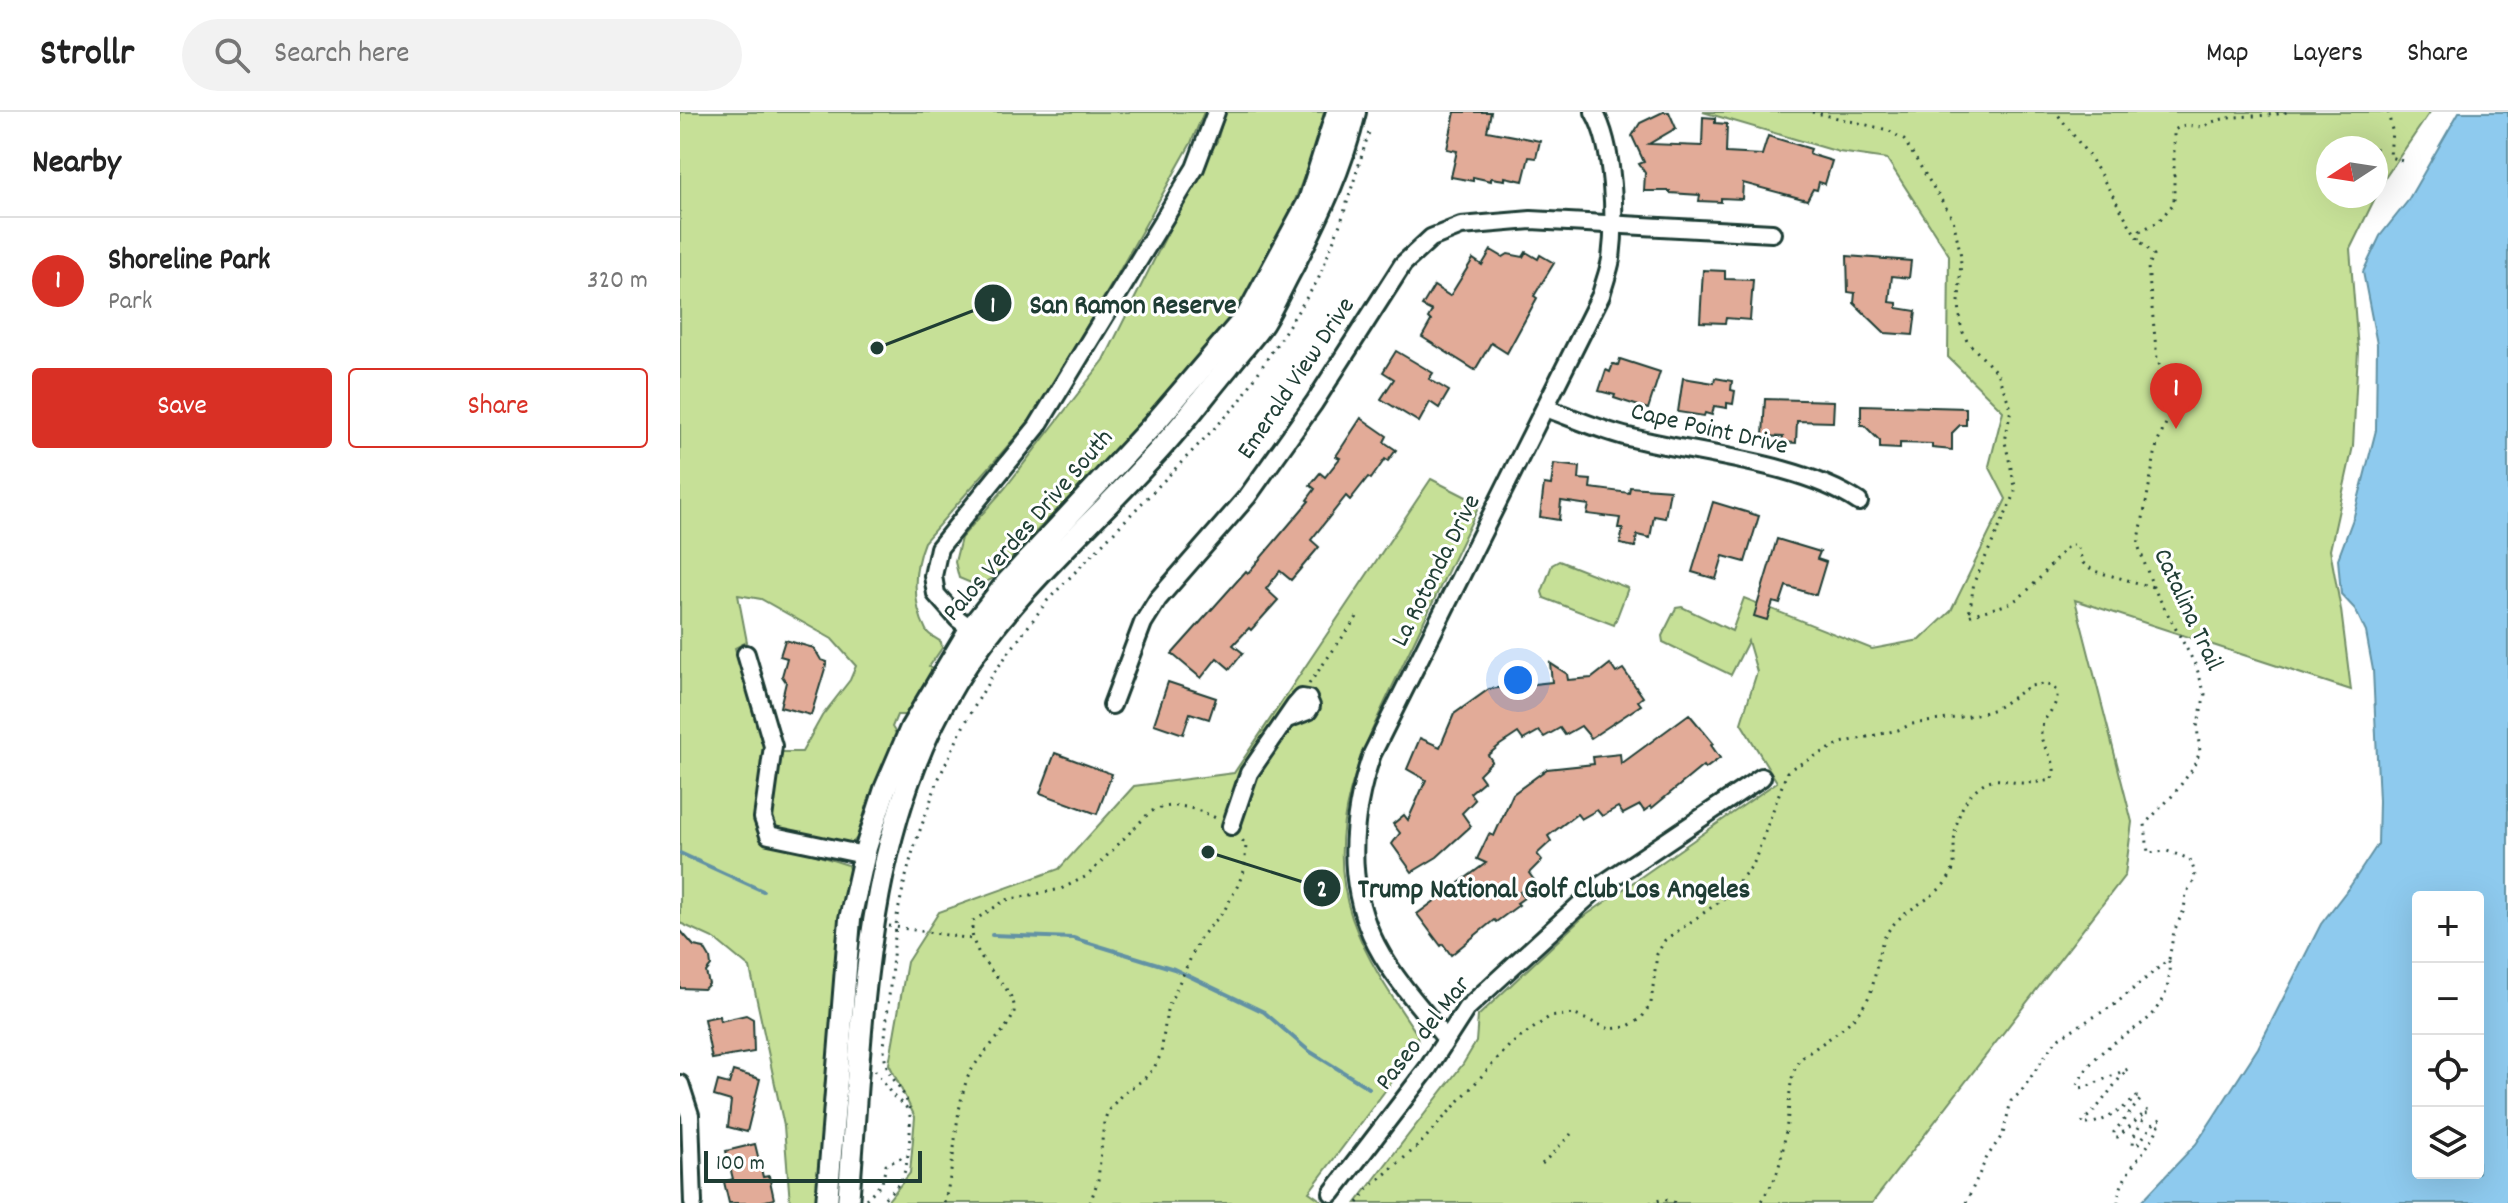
<!DOCTYPE html>
<meta charset="utf-8">
<style>
body{margin:0;font-family:Dekko,sans-serif;background:#f2f2f2;color:#222}
.controls{position:absolute;right:24px;bottom:24px;display:grid;overflow:hidden;border-radius:8px;box-shadow:0 8px 32px #0002}
.controls button{width:72px;height:72px;display:grid;place-items:center;padding:0;border:0;border-bottom:2px solid #e0e0e0;background:#fff;color:#222;font:40px sans-serif}
.compass{position:absolute;left:1636px;top:24px;width:72px;height:72px;border-radius:50%;background:#fff;box-shadow:0 8px 32px #0002;rotate:258deg}
.scale{position:absolute;left:24px;bottom:20px;width:218px;box-sizing:border-box;padding-left:8px;border:4px solid #1f3d34;border-top:0;font-size:22px;line-height:28px;white-space:nowrap;color:#1f3d34;-webkit-text-stroke:6px #fff;paint-order:stroke}
.you{position:absolute;left:838px;top:568px;width:28px;height:28px;margin:-20px;border:6px solid #fff;border-radius:50%;background:#1a73e8;box-shadow:0 0 0 12px #1a73e833}
.badge{display:grid;place-items:center;width:52px;height:52px;border-radius:50%;background:#d93025;color:#fff;font-size:26px;font-weight:700}
.pin{position:absolute;translate:-50% -66px;filter:drop-shadow(0 2px 4px #0008)}
.pin::after{content:'';position:absolute;top:42px;width:28px;height:24px;background:inherit;clip-path:polygon(0 0,100% 0,50% 100%)}
.list{margin:0;padding:0;list-style:none}
h2{display:flex;justify-content:space-between;align-items:center;height:104px;margin:0;padding:0 32px;font-size:34px}
h2 small{font-size:26px;font-weight:400;color:#767676}
.list li{display:grid;grid-template-columns:52px 1fr auto;gap:24px;align-items:center;box-sizing:border-box;height:128px;padding:0 32px;border-top:2px solid #e0e0e0}
.list b{display:block;font-size:30px;white-space:nowrap}
.list p{margin:0;font-size:26px;white-space:nowrap;color:#767676}
.list em{font-size:26px;font-style:normal;color:#767676}
.actions{display:flex;gap:16px;padding:24px 32px}
.actions a{flex:1;padding:18px 0;border:2px solid #d93025;border-radius:8px;text-align:center;font-size:28px;color:#d93025}
.actions .main{background:#d93025;color:#fff}
.icon{flex:none;width:44px;height:44px;fill:none;stroke:currentColor;stroke-width:2;stroke-linecap:round;stroke-linejoin:round}
.map{position:relative;flex:none;width:1828px;height:1091px;overflow:hidden}
header{display:flex;align-items:center;gap:48px;box-sizing:border-box;height:112px;padding:0 40px;background:#fff;border-bottom:2px solid #e0e0e0}
header strong{font-size:38px}
nav{display:flex;gap:44px;margin-inline-start:auto;font-size:28px}
.search{width:560px;height:72px;background:#f2f2f2;display:flex;align-items:center;gap:20px;box-sizing:border-box;padding:0 28px;border-radius:44px;color:#767676;font-size:30px}
main{display:flex}
aside{flex:1;background:#fff}
.map>svg:first-child{display:block}
.green{fill:#c6e097;stroke:#728e66;stroke-width:2}
.water{fill:#8ecaee;stroke:#6292a4;stroke-width:2;fill-rule:evenodd}
.lines{fill:none;stroke-linecap:round;stroke-linejoin:round}
.stream{stroke:#6292a4;stroke-width:4}
.building{fill:#e2ab98;stroke:#1f3d34;stroke-width:2}
.minor-casing{stroke:#1f3d34;stroke-width:22}
.major-casing{stroke:#1f3d34;stroke-width:26}
.path{stroke:#1f3d34;stroke-width:3;stroke-dasharray:2 6;stroke-linecap:butt}
.minor{stroke:#fff;stroke-width:16}
.major{stroke:#fff;stroke-width:20}
.labels{text-anchor:middle;dominant-baseline:central;stroke-width:6;stroke-linejoin:round;paint-order:stroke}
.street-label{font-size:26px;fill:#1f3d34;stroke:#fff}
.leader{fill:none;stroke:#1f3d34;stroke-width:3}
.callout-dot{fill:#1f3d34;stroke:#fff;stroke-width:3}
.mark-label{font-size:24px;text-anchor:middle;font-weight:bold;fill:#fff}
.callout-label{font-size:28px;text-anchor:middle;font-weight:bold;fill:#1f3d34;stroke:#fff;stroke-width:6;stroke-linejoin:round;paint-order:stroke}
</style>
<header>
<strong>Strollr</strong>
<div class="search"><svg class="icon" aria-label="search" viewBox="0 0 24 24"><circle cx="10" cy="10" r="6"/><path d="M15 15l6 6"/></svg>Search here</div>
<nav><a>Map</a><a>Layers</a><a>Share</a></nav>
</header>
<main>
<aside>
<h2>Nearby<small></small></h2>
<ul class="list">
<li><span class="badge">1</span><div><b>Shoreline Park</b><p>Park</p></div><em>320 m</em></li>
</ul>
<div class="actions"><a class="main">Save</a><a>Share</a></div>
</aside>
<div class="map">
<svg width="1828" height="1091" viewBox="0 0 1828 1091">
<rect width="100%" height="100%" fill="#fff"/>
<filter id="ink" filterUnits="userSpaceOnUse"><feTurbulence type="fractalNoise" baseFrequency=".0125" numOctaves="2"/><feDisplacementMap in="SourceGraphic" scale="16" xChannelSelector="R" yChannelSelector="G"/><feConvolveMatrix kernelMatrix="1 2 1 2 8 2 1 2 1" color-interpolation-filters="sRGB"/></filter>
<g filter="url(#ink)">
<g class="green">
<path d="M0,0H524L511,31L436,165L352,306L244,430C233,457 232,491 246,518C249,524 256,526 261,530L262,536L249,555L254,558L228,603H217L212,615L217,623L180,723L171,732L104,721L93,715L89,702L102,640H122L142,604L170,568L176,554L152,527L81,487L58,483L67,530L55,536L86,636L75,702L79,722L89,732L127,740L168,753L171,766L139,1091H110L104,1014L70,856L35,827L0,811Z"/>
<path d="M545,0H646L644,13L591,150L551,211L508,263L344,432L316,465L298,474L279,466L275,450L281,426L325,376L424,248L501,94L537,29Z"/>
<path d="M1023,0H1750L1705,66L1696,84V36H1648V84H1696L1670,137L1678,238L1673,334L1650,438L1661,498L1671,578L1395,488L1452,710L1445,763L1192,1091H676L783,952L796,930L798,904L902,806L1097,670L1061,611L1077,560L1068,529L1051,563L983,530L982,524L996,496L1002,495L1052,519L1064,486L1192,537L1240,528L1271,499L1326,387L1309,354L1323,299L1268,245L1269,143L1207,47L1159,40Z"/>
<path d="M751,367L800,392C776,441 753,491 729,540C688,626 640,709 672,806C687,849 712,885 737,922L738,935L629,1080L645,1091H206L230,1061L235,1005L209,952L227,850L259,800L379,757L454,674L554,661Z"/>
<path d="M879,449L948,476L934,513L864,486L862,480L872,453Z"/>
</g>
<path class="water" d="M1779,0H1828V1091H1460L1516,1032L1533,1006L1578,936L1641,812L1671,773L1698,732L1699,689L1693,558L1686,520L1675,497L1661,482L1658,447L1674,404L1696,318L1697,232L1683,160L1700,124L1727,90ZM1738,785H1798V1061H1738Z"/>
<g class="lines">
<g class="stream">
<path d="M0,741L83,779"/>
<path d="M312,823L393,826L494,857L584,900L629,939L689,976"/>
</g>
</g>
<g class="building">
<path d="M775,0H811L807,19L860,29L856,46L849,45L843,69L825,65V68L811,66V69L793,65V69L771,65L777,39L767,37Z"/>
<path d="M983,0H989L996,16L969,32L1022,34L1023,5L1035,6V11L1047,12L1046,41L1082,43L1088,24L1131,37L1129,42L1152,49L1145,72L1139,70L1137,78L1133,77L1127,88L1063,71L1062,87L1041,86V90L1019,89L1020,83L990,81V79H964L965,61L959,52L964,50L952,24L960,11Z"/>
<path d="M811,138L823,145L828,142L843,145L846,140L858,147L860,143L874,151L854,184L857,186L827,241L811,231L795,258L742,225L751,209L748,206L752,199L742,194L754,174L770,184L793,147L802,153Z"/>
<path d="M1167,144L1231,149L1229,166L1212,164L1209,190L1217,191V196L1236,199L1233,223L1205,221L1174,191L1175,181L1168,180Z"/>
<path d="M1023,158L1045,159V167L1073,168L1070,208L1046,206L1045,211L1020,210Z"/>
<path d="M716,239L753,261L749,267L769,279L759,296L750,290L739,310L701,287L714,267L703,260Z"/>
<path d="M940,247L980,260L968,297L934,286L935,283L919,279L926,258L930,260L933,252L938,253Z"/>
<path d="M1003,266L1034,271L1035,266L1052,269L1051,278L1055,279L1053,292L1047,291V296L1034,294L1032,303L1025,301L1024,304L998,300Z"/>
<path d="M1085,287L1154,289L1153,310L1117,309L1116,331L1102,330L1103,325L1083,324Z"/>
<path d="M1181,293L1286,296V313H1280L1272,321V338L1252,336V332L1220,331V337L1200,336V329L1184,313H1181Z"/>
<path d="M681,306L707,324L704,330L716,338L708,349L705,347L691,367L688,365L670,388L666,384L631,428L639,435L611,468L600,459L586,477L598,488L571,518L569,516L553,533L563,541L550,557L537,546L521,566L492,542L566,459L568,461L629,389L627,388L635,377L630,373L640,361L645,365L660,346L656,344Z"/>
<path d="M874,352L900,355L899,367L911,368L910,376L949,381L950,375L990,378L985,406L974,404L970,426L957,423L955,435L940,432L943,416H938L940,406L907,402L909,393L881,389L879,408L860,405L864,372L871,373Z"/>
<path d="M1033,390L1079,404L1065,450L1043,444L1036,467L1012,460Z"/>
<path d="M1097,427L1140,440L1137,447L1146,450L1136,483L1106,474L1100,492L1093,490L1087,508L1074,504Z"/>
<path d="M105,528L134,536L141,548L147,550L131,603L100,595L106,570L102,564L107,546L100,544Z"/>
<path d="M870,551L887,562L888,568L912,566L930,552L936,561L943,557L963,585L958,589L961,593L911,626L901,614L885,623L880,616L864,625L859,619L843,628L838,621L820,633L808,643L812,649L799,662L804,669L790,681L795,688L782,701L791,714L757,745L732,760L712,732L720,721L713,712L724,703L728,708L746,668L727,657L740,626L760,635L774,602L809,577L872,570Z"/>
<path d="M488,570L536,586L529,607L510,601L503,622L474,612Z"/>
<path d="M1009,602L1033,631L1031,633L1040,646L1025,657L1023,654L972,696L971,694L964,699L960,693L943,702L938,695L922,704L917,698L901,707L897,702L868,724L871,729L857,742L862,748L849,761L854,768L840,780L844,786L837,791L839,793L816,810L814,808L771,843L763,832L761,834L737,802L806,751L797,747L809,722L814,724L833,682L867,657L914,652L913,645L940,642L941,652Z"/>
<path d="M375,641L432,662L417,702L360,681Z"/>
<path d="M0,818L14,834L24,836L30,846L31,854L26,860L29,872L24,877L0,876Z"/>
<path d="M66,903L73,907L74,940L32,947L24,907L39,904L40,909Z"/>
<path d="M53,959L80,967L67,1020L48,1015L51,989L34,984L38,969L49,972Z"/>
<path d="M75,1032L83,1065L89,1064L94,1087L77,1091H49L44,1070L53,1067L46,1039Z"/>
</g>
<g class="lines">
<defs>
<g id="minor">
<path d="M866,296C893,306 920,318 948,325C1019,343 1119,350 1179,390"/>
<path d="M300,523L278,507L256,482L253,464L259,436L357,315L515,56L536,0"/>
<path d="M66,542L93,634L83,706L89,723L184,743"/>
<path d="M432,593L463,511L478,487L567,385L634,291L723,152L751,126L781,114L851,108L1092,121"/>
<path d="M551,714L569,661L615,594L622,586L628,587L631,594L628,599L607,607"/>
<path d="M766,927C740,894 708,861 691,822C665,763 672,701 692,642L921,183C924,171 929,159 931,147C936,108 934,34 914,0"/>
<path d="M0,972L10,1003L13,1091"/>
<path d="M652,1081L748,956L786,897L920,774L1082,665"/>
</g>
<g id="major">
<path d="M147,1091L170,807L186,736L205,677L231,616L290,517L328,469L474,312L568,202L629,89L657,0"/>
<path d="M168,1091C183,915 181,726 275,571C332,477 418,409 489,327C509,304 528,279 548,255C559,240 573,226 583,211C594,193 602,174 612,156C638,105 662,56 675,0"/>
</g>
</defs>
<use href="#minor" class="minor-casing"/>
<use href="#major" class="major-casing"/>
<g class="path">
<path d="M1132,0L1208,18L1224,28L1273,107L1281,144L1279,191L1281,216L1287,229L1317,261L1331,296L1325,330L1335,374V382L1294,470L1289,504C1301,499 1313,497 1325,493C1348,486 1372,449 1389,433H1397L1403,451L1414,459L1473,475"/>
<path d="M1708,0L1712,18L1710,45L1726,50"/>
<path d="M1458,127L1460,119L1478,110L1494,91V18L1505,13L1524,15C1543,0 1583,7 1607,0"/>
<path d="M629,572L677,505"/>
<path d="M209,814L292,827"/>
<path d="M195,958L212,983L228,997"/>
<path d="M862,1052L891,1022"/>
<path d="M186,1087L202,1071L206,1053L227,1043"/>
<path d="M199,1091C206,1084 216,1077 221,1068C229,1056 233,1006 228,992C218,966 205,967 204,935L217,804L224,772L234,735L258,668L283,615L313,562L367,489L558,292L638,168L662,107L690,17"/>
<path d="M264,1091C276,1052 273,1010 286,970C294,945 330,918 334,900C339,874 284,848 293,809L326,788L381,777L407,764L470,700C495,688 515,696 538,707"/>
<path d="M410,1091L418,1068L424,1010L428,999L443,981L463,968L474,956L481,942L487,898L492,886L520,826L544,799L557,775L564,759L566,733L559,724"/>
<path d="M678,1091L690,1075L738,1034L830,933L869,905L893,902L930,917L946,915L961,907L971,891L977,842L985,828L1042,788L1073,753L1107,660L1114,655L1161,631L1218,618L1232,612L1296,603L1315,597L1350,574L1363,572L1371,574L1377,579C1379,597 1362,603 1361,620C1360,638 1382,649 1371,668C1361,670 1351,671 1341,671C1325,670 1315,663 1301,673C1280,689 1274,713 1274,738C1274,746 1275,755 1271,762C1259,786 1228,794 1212,814C1193,836 1200,864 1187,888C1172,915 1142,930 1119,948C1109,966 1110,983 1108,1003C1106,1020 1101,1056 1093,1070C1089,1077 1084,1084 1080,1091"/>
<path d="M970,1091L984,1087L996,1091"/>
<path d="M1286,1091L1307,1045L1323,1022L1331,989L1341,980L1371,935L1380,925L1434,893L1489,847L1494,819L1504,798L1506,781L1514,769L1515,761L1510,747L1487,739L1468,741L1465,712L1493,683L1512,658L1520,640L1517,615L1525,582L1516,554L1473,475L1458,433L1477,332L1491,300L1490,277L1477,247L1468,155L1474,143L1458,127L1412,48L1376,0"/>
<path d="M1438,1091C1439,1058 1473,1038 1481,1007L1475,1010L1457,1033L1453,1032L1454,1024L1469,997L1438,1025H1434V1020L1461,987L1457,985C1442,998 1421,1013 1402,1012L1404,1007C1416,1002 1435,969 1448,957L1406,975L1400,976L1397,973C1402,964 1408,954 1415,947C1449,911 1493,913 1489,847"/>
</g>
<use href="#minor" class="minor"/>
<use href="#major" class="major"/>
</g>
</g>
<g class="labels">
<g class="street-label">
<text transform="translate(617 267) rotate(-56)">Emerald View Drive</text>
<text transform="translate(1029 318) rotate(13)">Cape Point Drive</text>
<text transform="translate(349 414) rotate(-49)">Palos Verdes Drive South</text>
<text transform="translate(757 459) rotate(-63)">La Rotonda Drive</text>
<text transform="translate(1507 498) rotate(65)">Catalina Trail</text>
<text transform="translate(744 922) rotate(-52)">Paseo del Mar</text>
</g>
</g>
<path class="leader" d="M197 236L313 191M528 740L642 776"/>
<g class="callout-dot">
<circle cx="197" cy="236" r="8"/>
<circle cx="528" cy="740" r="8"/>
<circle cx="313" cy="191" r="20"/>
<circle cx="642" cy="776" r="20"/>
</g>
<g class="mark-label">
<text x="313" y="200">1</text>
<text x="642" y="784">2</text>
</g>
<g class="callout-label">
<text x="453" y="201">San Ramon Reserve</text>
<text x="874" y="785">Trump National Golf Club Los Angeles</text>
</g>
</svg>
<div class="controls">
<button>+</button>
<button>−</button>
<button><svg class="icon" aria-label="locate" viewBox="0 0 24 24"><circle cx="12" cy="12" r="6"/><path d="M12 2v4M12 18v4M2 12h4M18 12h4"/></svg></button>
<button><svg class="icon" aria-label="layers" viewBox="0 0 24 24"><path d="M12 4l9 5-9 5-9-5zM3 14l9 5 9-5"/></svg></button>
</div>
<svg class="compass" viewBox="-18 -18 36 36"><path d="M0-13l5 13h-10z" fill="#e53935"/><path d="M0 13l5-13h-10z" fill="#767676"/></svg>
<div class="scale">100 m</div>
<div class="you"></div>
<div class="pin badge" style="left:1496px;top:317px">1</div>
</div>
</main>
